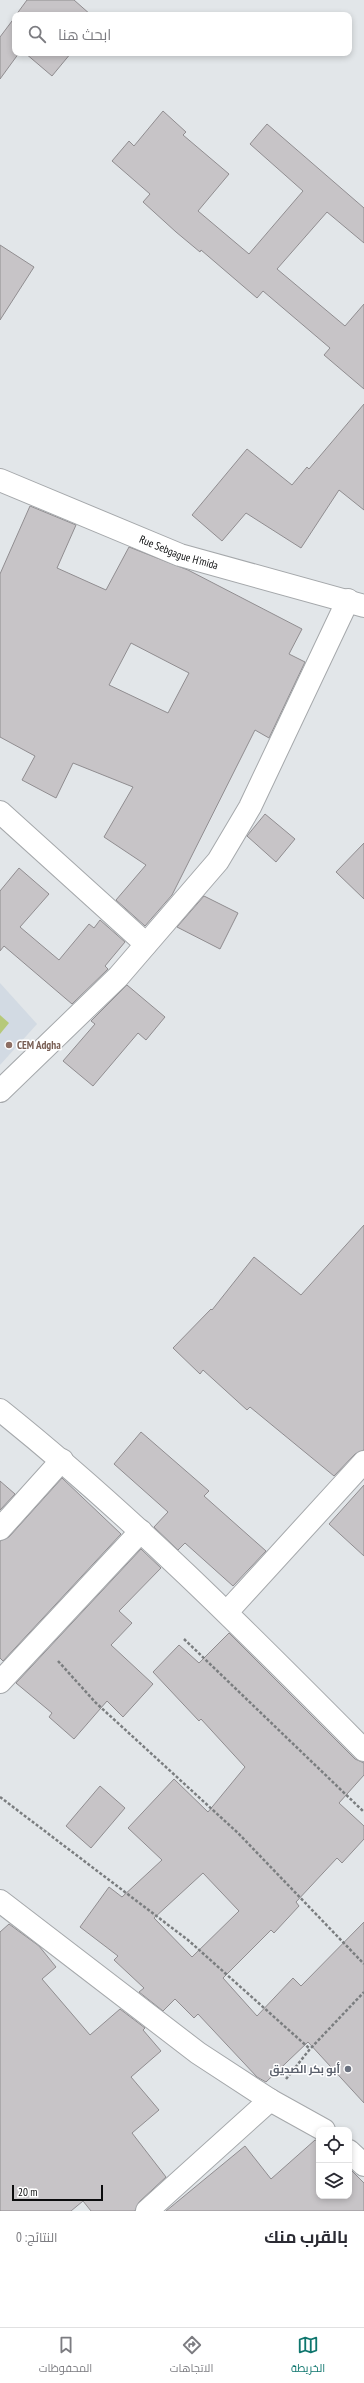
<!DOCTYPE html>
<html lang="ar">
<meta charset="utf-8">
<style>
body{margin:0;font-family:"PT Sans Narrow",Cairo,sans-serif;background:#f7f7f7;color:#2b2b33;direction:rtl}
.controls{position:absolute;right:12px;bottom:12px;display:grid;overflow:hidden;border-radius:8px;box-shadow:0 2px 6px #0003}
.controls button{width:36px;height:36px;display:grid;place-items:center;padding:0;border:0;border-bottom:1px solid #e1e1e2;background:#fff;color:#2b2b33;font:20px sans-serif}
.scale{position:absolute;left:12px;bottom:10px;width:91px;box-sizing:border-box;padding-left:4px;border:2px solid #0b0c0d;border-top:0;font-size:11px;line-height:14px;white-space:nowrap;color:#0b0c0d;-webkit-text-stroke:3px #fff;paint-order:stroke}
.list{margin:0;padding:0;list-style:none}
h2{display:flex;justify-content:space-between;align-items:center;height:52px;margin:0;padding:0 16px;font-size:17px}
h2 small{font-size:13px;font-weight:400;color:#7c7c81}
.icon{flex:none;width:22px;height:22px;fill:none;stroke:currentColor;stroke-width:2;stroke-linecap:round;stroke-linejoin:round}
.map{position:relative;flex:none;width:364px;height:2211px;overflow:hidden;direction:ltr}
.search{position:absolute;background:#fff;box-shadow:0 2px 6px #0003;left:12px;right:12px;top:12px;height:44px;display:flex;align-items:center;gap:10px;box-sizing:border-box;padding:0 14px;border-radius:8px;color:#7c7c81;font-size:15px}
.sheet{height:116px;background:#fff}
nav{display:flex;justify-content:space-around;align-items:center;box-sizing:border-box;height:56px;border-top:1px solid #e1e1e2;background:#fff;font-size:11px;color:#7c7c81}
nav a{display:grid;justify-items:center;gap:2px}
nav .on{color:#0f766e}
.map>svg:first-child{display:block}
.built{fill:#d2dae3}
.green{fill:#b6c979}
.building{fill:#c7c4c7;stroke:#908d90;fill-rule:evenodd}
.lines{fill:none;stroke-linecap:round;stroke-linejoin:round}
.minor-casing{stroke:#a5a8ab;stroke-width:24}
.path{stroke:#7a7d7f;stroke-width:2.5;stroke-dasharray:3 2;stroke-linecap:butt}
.minor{stroke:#fff;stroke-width:22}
.education-dot{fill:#8d6e63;stroke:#fff;stroke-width:1.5}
.worship-dot{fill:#6b7280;stroke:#fff;stroke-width:1.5}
.labels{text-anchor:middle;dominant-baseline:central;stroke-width:3;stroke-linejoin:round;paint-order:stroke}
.street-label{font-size:11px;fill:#0b0c0d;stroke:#fff}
.education-label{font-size:11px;font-weight:bold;fill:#785e54;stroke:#fff;text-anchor:start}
.worship-label{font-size:11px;font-weight:bold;fill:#5b616d;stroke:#fff;text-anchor:end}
</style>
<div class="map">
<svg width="364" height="2211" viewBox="0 0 364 2211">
<rect width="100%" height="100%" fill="#e2e6e9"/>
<path class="built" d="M0,983L37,1024L0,1065Z"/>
<path class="green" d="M0,1015L9,1023L0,1034Z"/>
<g class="building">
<path d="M27,0H74L91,15H16Z"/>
<path d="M15,17V53H19L0,79V37Z"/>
<path d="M25,53H71L52,76Z"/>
<path d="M163,111L186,132L183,135L229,174L198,211L249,254L303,191L250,144L267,124L364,208V243L327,212L277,269L345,326L364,304V389L324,355L330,348L263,291L257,298L201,250L200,252L176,232L143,202L150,194L112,161L129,141L134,146Z"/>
<path d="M0,245L34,267L0,320Z"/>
<path d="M364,404V510L339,490L301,548L246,513L222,541L192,515L247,449L292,485L307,467L309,469Z"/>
<path d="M30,506L76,525L57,568L106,590L129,547L188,570L302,629L289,654L305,662L269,738L255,730L172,895L145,926L116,900L146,865L104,837L133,787L73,763L56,798L22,780L35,756L0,737V574ZM131,643L189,673L168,713L109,685Z"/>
<path d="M265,814L295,839L276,862L247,836Z"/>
<path d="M364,843V899L336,872Z"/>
<path d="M19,868L49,894L20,927L59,960L89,924L94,928L100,920L125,942L105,966L108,969L72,1004L4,946L0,951V891Z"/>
<path d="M204,896L238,913L220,949L177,927Z"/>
<path d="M127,985L165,1017L146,1040L138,1033L93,1086L63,1061L95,1024L91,1021Z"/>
<path d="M364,1225V1450L355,1454L334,1476L250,1407L247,1410L203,1370L200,1374L173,1348L211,1309L212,1310L254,1257L301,1295Z"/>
<path d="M141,1432L209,1491L204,1496L266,1551L233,1586L185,1543L178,1550L154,1527L168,1512L114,1464Z"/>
<path d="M62,1478L121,1534L3,1661L0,1658V1541L9,1537Z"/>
<path d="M0,1481L15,1494L0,1510Z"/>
<path d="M364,1485V1556L329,1524Z"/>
<path d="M141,1549L161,1568L119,1611L132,1623L111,1645L153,1684L123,1717L107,1701L74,1739L49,1717L52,1713L16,1683Z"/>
<path d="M229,1633L355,1759L364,1763V1775L339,1803L364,1826V1839L342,1863L337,1858L296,1902L299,1906L274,1933L271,1930L223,1978L257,2016L293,1978L301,1986L364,1922V2103L308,2042L266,2082L257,2077L198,2014L194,2018L175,1999L163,2011L139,1992L144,1988L114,1960L118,1956L80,1927L109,1887L122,1897L162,1860L128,1828L174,1779L208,1812L245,1767L201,1719L199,1721L153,1672L179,1645L199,1663ZM203,1873L239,1911L192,1957L154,1918Z"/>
<path d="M100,1786L125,1808L91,1848L66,1826Z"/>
<path d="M9,1924L39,1946L56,1967L42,1979L90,2035L120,2009L145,2028L143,2030L161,2051L131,2077L159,2110L132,2133L166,2177L139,2202L135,2211H91L83,2201L71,2211H0V1932Z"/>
<path d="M315,2140L319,2141V2196H349V2168L364,2183V2211H166L245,2146L271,2179Z"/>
</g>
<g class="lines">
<defs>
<g id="minor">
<path id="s1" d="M0,480L180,555L364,606"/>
<path d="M0,812L146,944"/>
<path d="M0,1091L118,977L218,861L250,807L348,600"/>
<path d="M0,1410C130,1514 247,1632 364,1750"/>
<path d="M0,1529L62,1460"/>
<path d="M227,1612L364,1462"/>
<path d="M0,1682L141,1531"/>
<path d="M0,1901L198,2053L270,2100L324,2130"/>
<path d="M349,2151L364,2165"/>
<path d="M147,2211L270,2100"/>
</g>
</defs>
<use href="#minor" class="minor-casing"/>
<g class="path">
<path d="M184,1639L364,1812"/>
<path d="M58,1661L96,1703L238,1833L364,1964"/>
<path d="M0,1797L188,1940L310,2049"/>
<path d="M286,2079L310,2049L364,1992"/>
</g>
<use href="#minor" class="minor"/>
</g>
<circle class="education-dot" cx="9" cy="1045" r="4"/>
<circle class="worship-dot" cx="348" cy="2069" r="4"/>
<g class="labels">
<g class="street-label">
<text stroke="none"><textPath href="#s1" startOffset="193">Rue Sebgague H'mida</textPath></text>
</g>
<g class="education-label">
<text x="17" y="1045">CEM Adgha</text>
</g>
<g class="worship-label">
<text x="340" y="2069">أبو بكر الصديق</text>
</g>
</g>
</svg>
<div class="controls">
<button><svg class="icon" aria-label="locate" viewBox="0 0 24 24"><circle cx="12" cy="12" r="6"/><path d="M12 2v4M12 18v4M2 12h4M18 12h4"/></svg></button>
<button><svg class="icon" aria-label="layers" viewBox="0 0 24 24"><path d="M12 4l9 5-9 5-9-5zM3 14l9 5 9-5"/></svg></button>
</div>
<div class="scale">20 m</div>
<div class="search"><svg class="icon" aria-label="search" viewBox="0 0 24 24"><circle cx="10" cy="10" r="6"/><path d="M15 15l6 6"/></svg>ابحث هنا</div>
</div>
<section class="sheet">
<h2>بالقرب منك<small>النتائج: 0</small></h2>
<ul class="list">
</ul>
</section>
<nav>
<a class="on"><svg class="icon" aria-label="map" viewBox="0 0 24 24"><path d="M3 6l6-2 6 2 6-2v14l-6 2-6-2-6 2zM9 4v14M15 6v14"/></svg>الخريطة</a>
<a><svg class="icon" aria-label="directions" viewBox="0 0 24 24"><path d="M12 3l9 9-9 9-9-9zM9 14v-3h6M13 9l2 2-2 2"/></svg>الاتجاهات</a>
<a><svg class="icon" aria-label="saved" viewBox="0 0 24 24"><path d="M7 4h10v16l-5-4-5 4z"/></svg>المحفوظات</a>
</nav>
